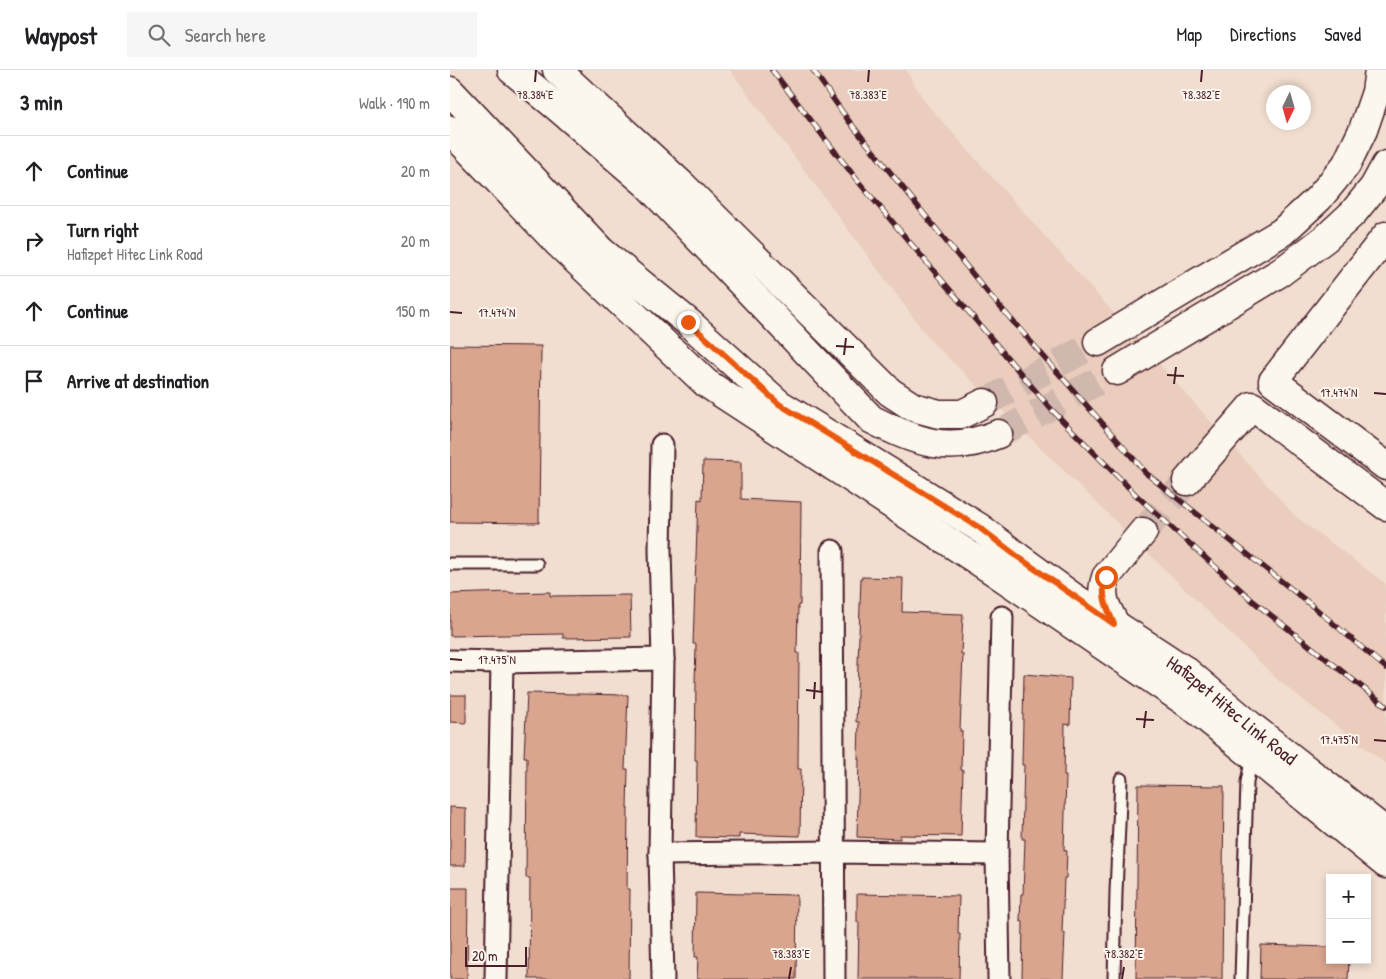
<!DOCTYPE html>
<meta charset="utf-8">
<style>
body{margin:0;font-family:"Patrick Hand",sans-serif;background:#f6f6f6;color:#202124}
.controls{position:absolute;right:15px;bottom:15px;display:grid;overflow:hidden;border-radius:0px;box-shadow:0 2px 8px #0003}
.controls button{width:45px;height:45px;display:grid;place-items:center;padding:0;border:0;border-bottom:1px solid #e0e0e0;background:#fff;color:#202124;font:25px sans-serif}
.compass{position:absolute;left:816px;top:15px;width:45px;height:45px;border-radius:50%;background:#fff;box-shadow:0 2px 8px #0003;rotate:185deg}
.scale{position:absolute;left:15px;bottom:12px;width:62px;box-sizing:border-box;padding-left:5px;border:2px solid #4a1f2b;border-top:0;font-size:14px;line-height:18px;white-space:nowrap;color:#4a1f2b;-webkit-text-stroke:4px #fbf7ec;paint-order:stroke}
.stop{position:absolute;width:15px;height:15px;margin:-11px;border:4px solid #ea580c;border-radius:50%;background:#fff}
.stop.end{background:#ea580c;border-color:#fff;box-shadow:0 1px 5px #0008}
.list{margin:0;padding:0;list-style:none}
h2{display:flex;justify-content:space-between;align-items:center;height:65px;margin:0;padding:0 20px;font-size:21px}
h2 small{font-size:16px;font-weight:400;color:#757577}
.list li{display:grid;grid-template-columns:32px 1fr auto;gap:15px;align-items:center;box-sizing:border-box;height:70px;padding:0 20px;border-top:1px solid #e0e0e0}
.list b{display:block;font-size:19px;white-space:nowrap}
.list p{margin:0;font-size:16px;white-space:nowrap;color:#757577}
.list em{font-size:16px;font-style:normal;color:#757577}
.icon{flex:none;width:28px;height:28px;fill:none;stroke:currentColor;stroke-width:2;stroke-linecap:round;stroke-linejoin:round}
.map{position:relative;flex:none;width:936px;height:909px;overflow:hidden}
header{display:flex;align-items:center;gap:30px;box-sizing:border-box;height:70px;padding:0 25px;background:#fff;border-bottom:1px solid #e0e0e0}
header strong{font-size:24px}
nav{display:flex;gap:28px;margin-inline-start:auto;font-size:18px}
.search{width:350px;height:45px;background:#f6f6f6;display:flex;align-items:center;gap:12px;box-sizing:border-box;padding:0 18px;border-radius:0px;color:#757577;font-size:19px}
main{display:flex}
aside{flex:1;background:#fff}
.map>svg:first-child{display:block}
.built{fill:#eacdbc}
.building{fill:#d9a58e;stroke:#4a1f2b}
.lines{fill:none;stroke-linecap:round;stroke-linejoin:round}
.secondary-tunnel{stroke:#d0b8af;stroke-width:28;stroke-dasharray:28 14;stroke-linecap:butt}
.lane-casing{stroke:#4a1f2b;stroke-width:15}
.street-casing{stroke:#4a1f2b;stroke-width:25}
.secondary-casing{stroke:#4a1f2b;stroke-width:31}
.lane{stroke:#fbf7ec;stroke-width:11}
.street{stroke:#fbf7ec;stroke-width:21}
.secondary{stroke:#fbf7ec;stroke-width:28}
.rail-casing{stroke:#4a1f2b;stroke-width:5.5}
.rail{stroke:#fbf7ec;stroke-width:4;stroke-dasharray:11;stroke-linecap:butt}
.route{stroke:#ea580c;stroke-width:6}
.ticks{fill:none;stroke:#4a1f2b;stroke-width:2}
.labels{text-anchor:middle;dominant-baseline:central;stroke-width:4;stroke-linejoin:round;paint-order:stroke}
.street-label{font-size:19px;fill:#4a1f2b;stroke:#fbf7ec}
.ticks-label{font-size:12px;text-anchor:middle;fill:#4a1f2b;stroke:#fbf7ec;stroke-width:4;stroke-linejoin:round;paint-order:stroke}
</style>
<header>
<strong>Waypost</strong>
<div class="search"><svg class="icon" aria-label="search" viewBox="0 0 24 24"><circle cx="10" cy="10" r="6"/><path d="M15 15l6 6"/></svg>Search here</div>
<nav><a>Map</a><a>Directions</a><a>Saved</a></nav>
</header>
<main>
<aside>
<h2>3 min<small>Walk · 190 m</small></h2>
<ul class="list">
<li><svg class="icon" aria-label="ahead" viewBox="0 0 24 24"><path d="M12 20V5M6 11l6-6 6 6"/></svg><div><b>Continue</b></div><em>20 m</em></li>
<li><svg class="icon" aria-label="right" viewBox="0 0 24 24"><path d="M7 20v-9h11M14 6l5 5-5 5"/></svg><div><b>Turn right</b><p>Hafizpet Hitec Link Road</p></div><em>20 m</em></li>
<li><svg class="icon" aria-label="ahead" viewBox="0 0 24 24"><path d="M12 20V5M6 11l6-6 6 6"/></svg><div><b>Continue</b></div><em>150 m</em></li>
<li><svg class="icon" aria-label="arrive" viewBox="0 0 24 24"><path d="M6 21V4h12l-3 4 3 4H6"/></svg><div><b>Arrive at destination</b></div></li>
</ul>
</aside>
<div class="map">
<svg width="936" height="909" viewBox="0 0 936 909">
<rect width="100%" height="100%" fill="#f1ded0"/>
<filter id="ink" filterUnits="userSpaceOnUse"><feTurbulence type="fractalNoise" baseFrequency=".02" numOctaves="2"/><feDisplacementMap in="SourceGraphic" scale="10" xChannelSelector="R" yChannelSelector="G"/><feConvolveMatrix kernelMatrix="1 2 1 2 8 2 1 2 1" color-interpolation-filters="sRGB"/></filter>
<g filter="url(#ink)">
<path class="built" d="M280,0H456L475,32L845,446L936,514V694L829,611L480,270Z"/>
<g class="building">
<path d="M0,275L91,276L89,453L0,452Z"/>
<path d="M253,391L291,392V429L351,432L350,535H348L347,583H349L348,699H351L350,766L289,764V768L246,767L247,690H245L246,612H245L246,574H243L248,429L252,430Z"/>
<path d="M411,507L453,508L452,542L513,544L511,584H513L510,661H512L511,700H513L511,766L450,765V769L407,767L409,689H408L409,652H406Z"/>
<path d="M60,522V523L100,522V526L180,525L181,567L113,568V564L0,566V524Z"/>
<path d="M574,604L621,608L620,655L615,654L614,706H616L614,780L617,781L616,808H614L612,863H615L613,909H572L573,852L570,851L571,824H573L575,769H572L574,695H572Z"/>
<path d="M77,623L178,625L175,699H178L177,738H178L177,819H180L179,909H79L80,808H76L77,687H74Z"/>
<path d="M0,625H16V653L0,652Z"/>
<path d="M688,715L774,716L772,909H686Z"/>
<path d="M0,737L16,738L15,796H0Z"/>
<path d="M0,818H18L17,909H0Z"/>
<path d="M246,823L347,825L346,909H247L248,887H245Z"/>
<path d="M407,824L509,826L508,864H510L509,909H408L409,852H407Z"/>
<path d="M811,875L880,877V890H899L898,909H810Z"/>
</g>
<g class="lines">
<g class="secondary-tunnel">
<path d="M534,333L648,272"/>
<path d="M548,364L667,301"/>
<path d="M693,462L737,411"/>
</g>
<defs>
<g id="lane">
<path d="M0,494H87"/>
<path d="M664,909L666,822L671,709"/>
<path d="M791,909L797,712L802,686"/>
</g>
<g id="street">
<path d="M212,375L210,480L213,589L210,784L213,909"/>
<path d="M382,481L384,909"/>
<path d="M0,591L52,592L213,589"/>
<path d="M210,784L382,782L547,784"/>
<path d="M46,909L52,592"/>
<path d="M549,909L547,784L552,547"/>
</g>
<g id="secondary">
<path d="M62,0L106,36L198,115L421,349C466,372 499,385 548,364"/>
<path d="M107,0L233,116L440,322L463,337L489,344H512L534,333"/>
<path id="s1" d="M0,21L151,181L238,252L329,334L530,458L568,487L623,527L736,601L802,657L936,762"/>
<path d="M0,60L108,173L256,313L545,502L743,637L936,794"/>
<path d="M936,166L823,311L936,396"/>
<path d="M648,272L832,162L869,128L896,95L913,60L926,22L929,0"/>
<path d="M667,301L831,202L876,168L903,143L924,117L936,95"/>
<path d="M737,411L802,336L936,436"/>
<path d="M665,554C656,537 649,527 656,507L693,462"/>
</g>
</defs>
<use href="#lane" class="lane-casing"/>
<use href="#street" class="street-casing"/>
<use href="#secondary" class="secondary-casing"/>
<use href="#lane" class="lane"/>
<use href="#street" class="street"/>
<use href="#secondary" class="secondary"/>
<defs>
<g id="rail">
<path d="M322,0L407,110L600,338L686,425L803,531L936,636"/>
<path d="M363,0L398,50L538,223L697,404L865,538L936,598"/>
</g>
</defs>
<use href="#rail" class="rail-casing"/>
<use href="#rail" class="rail"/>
</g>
</g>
<g class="lines" filter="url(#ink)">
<path class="route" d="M238,252L329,334L530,458L568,487L664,554C657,538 650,525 656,507"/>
</g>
<path class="ticks" d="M85,12L86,0M418,12L419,0M751,12L752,0M0,242L12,243M386,276L404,277M394,285L396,268M717,305L734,306M724,314L726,297M924,323L936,324M0,589L12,590M356,620L373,622M364,629L365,612M686,649L704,650M694,658L696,641M924,670L936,671M339,909L341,897M672,909L674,897"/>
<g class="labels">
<g class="street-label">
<text stroke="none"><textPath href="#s1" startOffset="1002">Hafizpet Hitec Link Road</textPath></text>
</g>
</g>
<g class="ticks-label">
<text x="85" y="29">78.384°E</text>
<text x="418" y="29">78.383°E</text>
<text x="751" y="29">78.382°E</text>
<text x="47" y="247">17.474°N</text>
<text x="889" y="327">17.474°N</text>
<text x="47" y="594">17.475°N</text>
<text x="889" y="674">17.475°N</text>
<text x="341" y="888">78.383°E</text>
<text x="674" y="888">78.382°E</text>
</g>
</svg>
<div class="controls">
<button>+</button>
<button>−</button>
</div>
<svg class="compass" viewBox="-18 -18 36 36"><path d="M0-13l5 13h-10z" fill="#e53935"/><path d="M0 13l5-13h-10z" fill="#757577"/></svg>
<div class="scale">20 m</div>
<div class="stop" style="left:656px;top:507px"></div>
<div class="stop end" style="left:238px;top:252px"></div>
</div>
</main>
